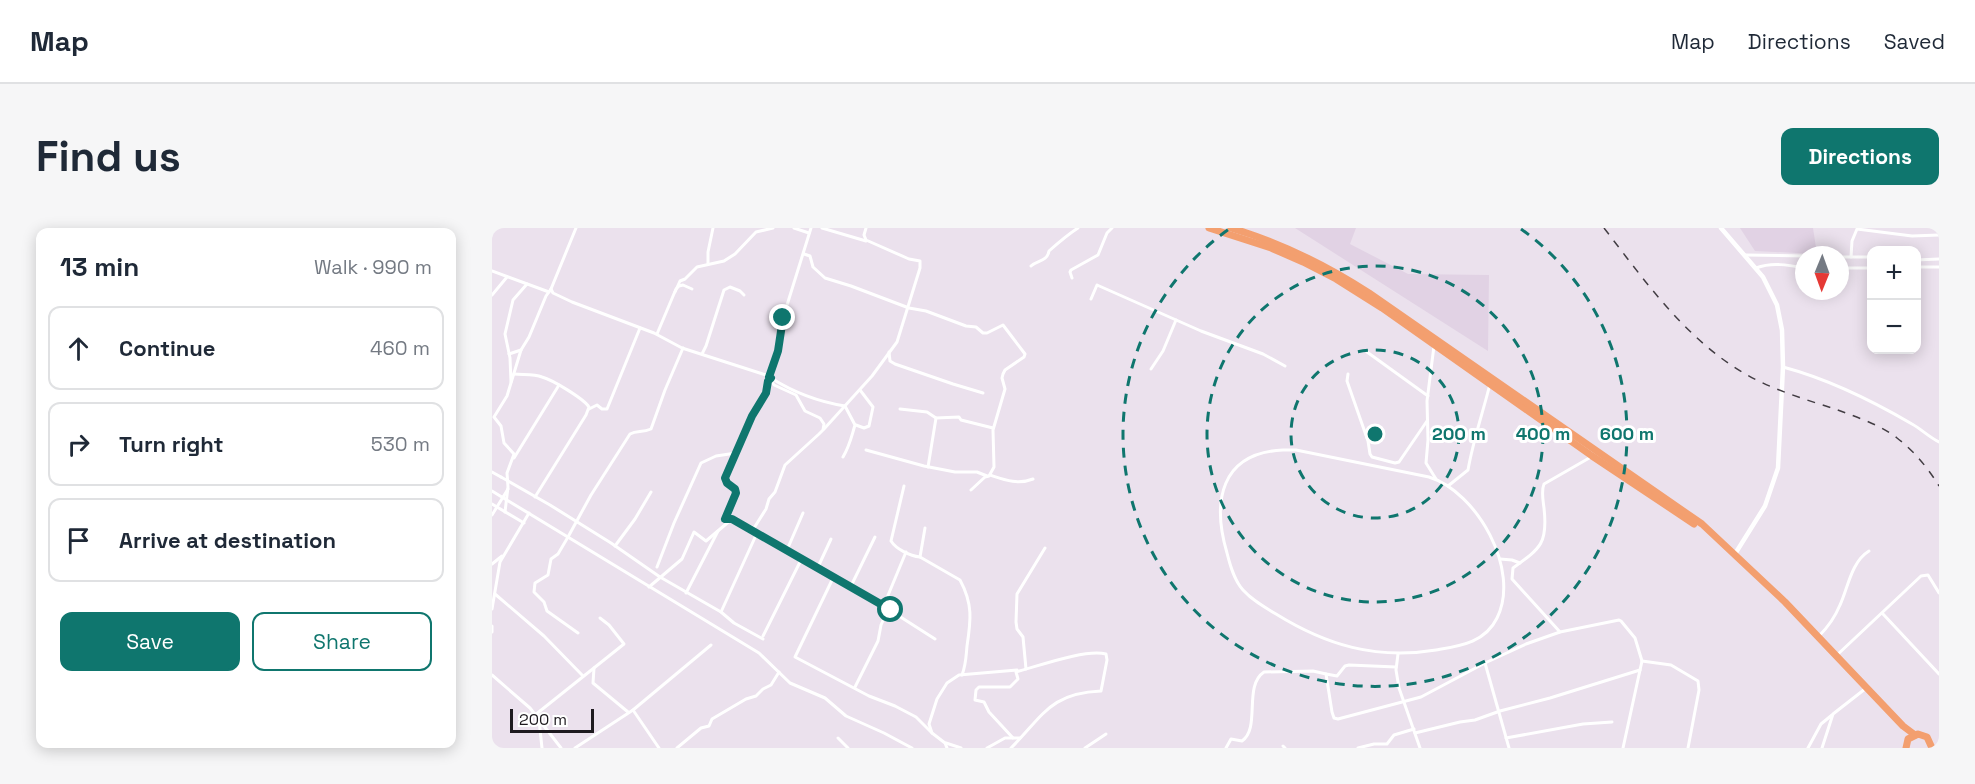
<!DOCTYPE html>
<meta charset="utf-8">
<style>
body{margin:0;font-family:"Space Grotesk",sans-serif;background:#f6f6f7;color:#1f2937}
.controls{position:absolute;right:18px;top:18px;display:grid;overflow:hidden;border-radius:12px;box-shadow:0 3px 15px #0003}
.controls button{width:54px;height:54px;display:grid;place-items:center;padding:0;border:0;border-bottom:2px solid #e0e1e3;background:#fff;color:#1f2937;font:30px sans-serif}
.compass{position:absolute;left:1303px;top:18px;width:54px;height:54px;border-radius:50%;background:#fff;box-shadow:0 3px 15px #0003;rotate:181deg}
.scale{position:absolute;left:18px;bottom:15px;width:84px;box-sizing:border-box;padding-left:6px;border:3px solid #1e1a1f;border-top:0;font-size:16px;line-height:21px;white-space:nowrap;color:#1e1a1f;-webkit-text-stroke:4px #fff;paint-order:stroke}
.stop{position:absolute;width:18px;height:18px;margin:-14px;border:4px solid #0f766e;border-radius:50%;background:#fff}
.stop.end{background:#0f766e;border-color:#fff;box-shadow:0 2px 6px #0008}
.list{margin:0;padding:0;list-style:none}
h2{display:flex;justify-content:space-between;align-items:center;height:78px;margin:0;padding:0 24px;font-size:26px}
h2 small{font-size:20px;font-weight:400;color:#747a83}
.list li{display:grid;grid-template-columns:39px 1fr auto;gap:18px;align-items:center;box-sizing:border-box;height:84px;margin:0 12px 12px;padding:0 12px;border:2px solid #e0e1e3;border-radius:12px}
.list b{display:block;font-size:22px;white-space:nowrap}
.list em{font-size:20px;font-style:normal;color:#747a83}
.actions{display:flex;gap:12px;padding:18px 24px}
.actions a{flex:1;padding:14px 0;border:2px solid #0f766e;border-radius:12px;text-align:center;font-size:21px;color:#0f766e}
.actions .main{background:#0f766e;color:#fff}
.icon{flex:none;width:33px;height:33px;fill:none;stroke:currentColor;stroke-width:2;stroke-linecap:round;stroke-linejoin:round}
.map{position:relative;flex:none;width:1447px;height:520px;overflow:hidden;border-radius:12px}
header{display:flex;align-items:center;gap:36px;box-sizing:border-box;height:84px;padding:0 30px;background:#fff;border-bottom:2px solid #e0e1e3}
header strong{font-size:28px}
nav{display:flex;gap:33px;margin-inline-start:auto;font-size:21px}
.intro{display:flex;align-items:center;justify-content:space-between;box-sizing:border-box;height:144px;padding:0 36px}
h1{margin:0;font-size:42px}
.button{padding:15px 27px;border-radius:12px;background:#0f766e;color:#fff;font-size:21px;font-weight:700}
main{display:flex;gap:36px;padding:0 36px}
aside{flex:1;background:#fff;border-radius:12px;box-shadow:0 3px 15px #0003}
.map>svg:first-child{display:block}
.built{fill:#e1d2e4}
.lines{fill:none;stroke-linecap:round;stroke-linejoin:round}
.minor{stroke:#fff;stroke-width:3}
.tertiary{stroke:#fff;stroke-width:4.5}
.trunk{stroke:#f39f6f;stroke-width:7}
.rail{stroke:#423d43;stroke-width:1.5;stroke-dasharray:8 8;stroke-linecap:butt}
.route{stroke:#0f766e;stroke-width:8}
.ring{fill:none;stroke:#0f766e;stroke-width:3;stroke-dasharray:10 8}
.centre{fill:#0f766e;stroke:#fff;stroke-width:3}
.ring-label{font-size:18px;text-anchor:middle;font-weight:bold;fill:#0f766e;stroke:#fff;stroke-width:6;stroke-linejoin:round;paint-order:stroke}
</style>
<header>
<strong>Map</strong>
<nav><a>Map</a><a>Directions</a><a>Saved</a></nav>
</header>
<div class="intro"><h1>Find us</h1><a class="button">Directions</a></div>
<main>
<aside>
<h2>13 min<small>Walk · 990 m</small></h2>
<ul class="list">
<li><svg class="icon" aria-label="ahead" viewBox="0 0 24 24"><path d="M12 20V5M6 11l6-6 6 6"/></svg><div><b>Continue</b></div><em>460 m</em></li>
<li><svg class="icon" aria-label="right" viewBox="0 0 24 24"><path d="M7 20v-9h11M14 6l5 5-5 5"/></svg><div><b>Turn right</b></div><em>530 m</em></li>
<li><svg class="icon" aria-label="arrive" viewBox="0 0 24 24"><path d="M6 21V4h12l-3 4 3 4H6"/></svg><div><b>Arrive at destination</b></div></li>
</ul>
<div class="actions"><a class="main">Save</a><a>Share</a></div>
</aside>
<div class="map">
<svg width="1447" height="520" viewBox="0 0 1447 520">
<rect width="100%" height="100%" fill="#ebe1ed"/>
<g class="built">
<path d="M803,0H864L858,16L916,46L997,47L996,123Z"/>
<path d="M1248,0H1321L1325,26L1263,23Z"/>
</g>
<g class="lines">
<g class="minor">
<path d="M302,0L317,5"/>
<path d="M330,0L374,13"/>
<path d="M312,26L318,28L321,39L333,50L359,58L417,80L434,83L474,98L484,99L491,105H495L511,97L533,126L532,129L513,142L511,146L510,150L513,161L501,202L502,239L497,248L493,249L479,262"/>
<path d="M1254,27L1312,28"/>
<path d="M1348,29H1380"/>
<path d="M1359,29L1360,13L1365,1L1420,8L1447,7"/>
<path d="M1424,32L1447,31"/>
<path d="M216,36V24L221,0"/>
<path d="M539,38C545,32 555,34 557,23C566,15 575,7 586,0"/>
<path d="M1424,39H1447"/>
<path d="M1264,40C1280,34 1296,37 1312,40"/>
<path d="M1348,40H1380"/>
<path d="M0,43L57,64"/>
<path d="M580,50L578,44L579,42L606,27L615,5L620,0"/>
<path d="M59,61L61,65L80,74L162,105L190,120L274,147L279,150L280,154L282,157L304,167L313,183L328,190L332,196L331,202L327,206L293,237L283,264L277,271L274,281L262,300L240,291L214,313L202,304L190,331L157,359"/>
<path d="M183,64L188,53L193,51L205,39L232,33L243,26L264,4L281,0"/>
<path d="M0,67L15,49"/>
<path d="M599,71L605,57L709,103L771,126L793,138"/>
<path d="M165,106L184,61L187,58L191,57L200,61"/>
<path d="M942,118L935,173L936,212L934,235L944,251"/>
<path d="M397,124L398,133L403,136L461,156L491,165"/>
<path d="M875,124L936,168"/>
<path d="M17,126L29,122"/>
<path d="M210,126L214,118L232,62L238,59L248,63L252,67"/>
<path d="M1291,139C1336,151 1379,172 1420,196C1429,201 1437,209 1447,214"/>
<path d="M659,141L671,123L684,92"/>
<path d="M22,146C31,147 42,146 50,149C61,152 92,171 97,179L94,187L43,269"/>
<path d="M856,146L855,153L876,213L878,226L880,229L903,235L907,234L935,193"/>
<path d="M277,149L286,123L291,90L319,0"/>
<path d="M19,154L18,130L13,106L21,72L35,56"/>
<path d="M97,181L105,177L110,181H115L148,100"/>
<path d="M408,181L435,184L444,190"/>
<path d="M364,197L372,200L377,198L381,179L368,162"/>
<path d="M332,201L380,148L405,114L428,40V33L417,31L374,12L372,7L374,0"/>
<path d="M374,222L432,238L463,244H485L495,248"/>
<path d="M791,222H804L937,249C985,264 1029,342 1005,390C993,415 967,418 944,422C884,432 834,417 784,386C772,379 760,372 751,362C742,352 738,337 735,325C720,274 728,225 791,222Z"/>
<path d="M22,230L67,157"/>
<path d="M436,239L444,190L467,189L469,192L501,200"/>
<path d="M0,244L9,249"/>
<path d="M498,247C513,252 526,257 541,251"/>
<path d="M9,249L58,277L119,315L168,349L229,384L242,395L271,411"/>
<path d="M412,258L399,313C404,321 418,328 428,329"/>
<path d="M956,258L976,242C981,213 991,184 998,156"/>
<path d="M0,263L267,425L298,455L333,470L354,488L392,505L420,520"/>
<path d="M0,276L32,295"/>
<path d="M13,284L16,259L15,245L22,226L12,215L9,198L2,189L15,168L29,122L37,109L54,68L59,61L84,0"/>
<path d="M0,287L16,261"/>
<path d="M239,292L233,291V288L244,265L243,261L235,255L233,250L254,201L274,165L276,153L279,150C301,164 328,174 353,178L363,197C359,210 358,217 351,229"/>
<path d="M253,298L392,377L396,381L443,411"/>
<path d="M433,300L428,329L468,352C481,376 479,392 475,418C474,429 474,437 470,447"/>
<path d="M123,318L143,291L159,264"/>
<path d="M295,322L311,285"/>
<path d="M1008,331L1020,332L1028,335"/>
<path d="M0,336L10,328"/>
<path d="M165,339L182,295L209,235L224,228L244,225"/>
<path d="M326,339L339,311"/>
<path d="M342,348L303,429L377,468L403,478L424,489L440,505"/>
<path d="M359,358L383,309"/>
<path d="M194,365L226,303"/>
<path d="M3,366L52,408L91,448"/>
<path d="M392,377L414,324"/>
<path d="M0,381L8,334L37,285"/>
<path d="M229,384L265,305"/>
<path d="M1391,386L1447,446"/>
<path d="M0,398V404"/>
<path d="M1068,404L1020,351L1021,340C1049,320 1056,315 1052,280C1051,272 1049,263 1052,256L1099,229"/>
<path d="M86,405L55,383L52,374L42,364L43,355L56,347L59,331L66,326L76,309L99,267L138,206C145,202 150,205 159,201L173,162L191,120"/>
<path d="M271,408L310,330"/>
<path d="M1327,408C1336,399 1343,389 1348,377C1356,360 1359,334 1377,323"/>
<path d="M906,426L904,442L907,460L928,520"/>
<path d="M1345,427L1429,348L1436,347L1447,365"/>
<path d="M1150,433L1179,437L1206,453L1207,462L1196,520"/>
<path d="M993,435L1017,520"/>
<path d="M102,440L101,455L136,484"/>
<path d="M534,441L531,409L525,401L524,394L525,366L553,320"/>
<path d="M834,446L845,448L853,438L857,437L904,439"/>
<path d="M0,447L38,480L69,520"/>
<path d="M363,459L386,413L389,397L396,381"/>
<path d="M141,482L167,520"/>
<path d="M43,487L132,416L117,397L108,390"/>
<path d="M47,492L50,520"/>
<path d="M923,505L968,494L983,492L1008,483L1058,470L1148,442"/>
<path d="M346,510L356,520"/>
<path d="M1014,510L1091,496L1120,494"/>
<path d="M454,515L469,520"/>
<path d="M791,518L793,520"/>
<path d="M83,520L141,482L219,417"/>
<path d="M185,520L209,500L217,498L220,491L254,471L264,468L271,461L279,457L287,444"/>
<path d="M455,520L453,515L440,505L437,496L445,471L455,455L467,447L525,442"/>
<path d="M495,520L513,510H528"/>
<path d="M519,520C551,488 558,465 609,463L615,432L614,426C592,421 547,438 524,444L526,451L518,459H487L484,462L483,472L492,474L497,484L521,510"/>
<path d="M593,520L614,506"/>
<path d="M734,520L739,511L750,513C769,500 751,458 772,444L821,443L834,446L840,484L842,490L846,491L929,469L993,435L1034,416L1068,404L1127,392L1129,393L1143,410L1150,433L1131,520"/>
<path d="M866,520L882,516H895L902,507L922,501"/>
<path d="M1316,520L1329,496L1340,487"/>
<path d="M1330,520L1341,486L1373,461"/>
</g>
<path class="tertiary" d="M1229,0L1271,49L1285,77L1290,102L1291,139L1286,240L1273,278L1243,326"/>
<g class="trunk">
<path d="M717,0L779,20L811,34L844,51L890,80L1100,228L1202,296"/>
<path d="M739,0C789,15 834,37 877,65L1210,296L1293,374L1411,498L1423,507"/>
<path d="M1414,520L1416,511L1426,506L1435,509L1440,520"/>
</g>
<path class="rail" d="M1112,0C1153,53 1192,109 1250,144C1278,161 1312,171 1343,181C1364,189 1387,196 1405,210C1422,223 1436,240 1447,258"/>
</g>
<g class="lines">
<path class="route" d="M291,90L286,123L277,149L279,150L276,153L274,165L260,188L233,250L235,255L243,261L244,265L233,291H240L399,382"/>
</g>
<g class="ring">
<circle cx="883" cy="206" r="84"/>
<circle cx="883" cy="206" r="168"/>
<path d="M1029 1A252 252 0 1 1 737 1"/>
</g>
<circle cx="883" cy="206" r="9" class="centre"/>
<g class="ring-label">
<text x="967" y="212">200 m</text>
<text x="1051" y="212">400 m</text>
<text x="1135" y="212">600 m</text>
</g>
</svg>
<div class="controls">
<button>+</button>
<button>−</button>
</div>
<svg class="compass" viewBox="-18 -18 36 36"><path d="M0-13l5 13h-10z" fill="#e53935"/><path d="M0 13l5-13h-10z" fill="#747a83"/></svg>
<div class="scale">200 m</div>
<div class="stop" style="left:399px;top:382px"></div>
<div class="stop end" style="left:291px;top:90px"></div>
</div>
</main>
